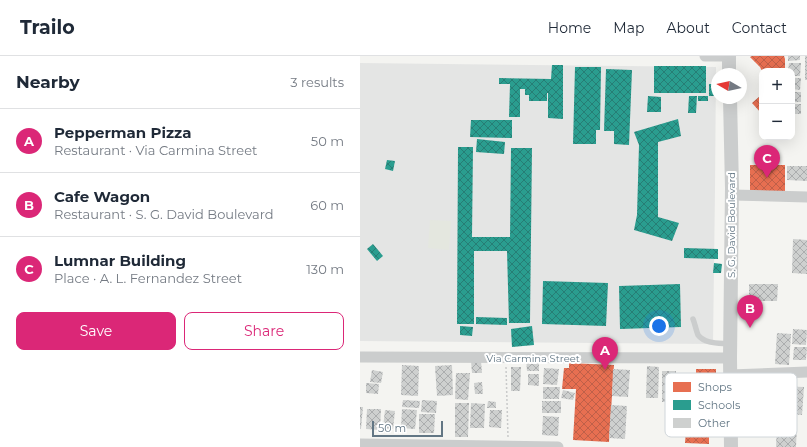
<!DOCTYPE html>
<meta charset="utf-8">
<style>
body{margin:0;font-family:Montserrat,sans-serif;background:#f2f2f3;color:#1f2937}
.controls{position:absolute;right:12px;top:12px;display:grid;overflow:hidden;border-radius:8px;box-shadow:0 4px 16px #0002}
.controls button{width:36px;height:36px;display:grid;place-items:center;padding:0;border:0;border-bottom:1px solid #e0e1e3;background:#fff;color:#1f2937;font:20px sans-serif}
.compass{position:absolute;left:351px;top:12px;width:36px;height:36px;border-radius:50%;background:#fff;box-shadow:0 4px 16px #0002;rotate:279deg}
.scale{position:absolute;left:12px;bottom:10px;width:71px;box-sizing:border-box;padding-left:4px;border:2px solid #627684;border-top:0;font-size:11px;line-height:14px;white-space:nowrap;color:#627684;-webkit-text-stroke:3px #fff;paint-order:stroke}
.you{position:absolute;left:299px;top:270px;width:14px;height:14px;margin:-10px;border:3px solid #fff;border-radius:50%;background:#1a73e8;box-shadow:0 0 0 6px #1a73e833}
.badge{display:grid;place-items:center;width:26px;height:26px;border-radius:50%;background:#db2777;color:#fff;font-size:13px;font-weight:700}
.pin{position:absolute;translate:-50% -33px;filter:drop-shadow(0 1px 2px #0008)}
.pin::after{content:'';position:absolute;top:21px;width:14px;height:12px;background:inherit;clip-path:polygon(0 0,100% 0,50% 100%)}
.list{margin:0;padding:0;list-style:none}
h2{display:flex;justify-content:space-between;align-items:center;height:52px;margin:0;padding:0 16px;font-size:17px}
h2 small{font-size:13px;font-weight:400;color:#747a83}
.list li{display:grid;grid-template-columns:26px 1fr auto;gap:12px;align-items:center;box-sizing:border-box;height:64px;padding:0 16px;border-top:1px solid #e0e1e3}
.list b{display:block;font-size:15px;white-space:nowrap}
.list p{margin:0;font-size:13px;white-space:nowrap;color:#747a83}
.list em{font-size:13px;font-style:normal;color:#747a83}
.actions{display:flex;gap:8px;padding:12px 16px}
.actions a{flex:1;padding:9px 0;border:1px solid #db2777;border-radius:8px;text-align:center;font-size:14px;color:#db2777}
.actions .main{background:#db2777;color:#fff}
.map{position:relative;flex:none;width:447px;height:391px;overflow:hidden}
header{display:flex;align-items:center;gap:24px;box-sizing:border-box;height:56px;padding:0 20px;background:#fff;border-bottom:1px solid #e0e1e3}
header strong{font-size:19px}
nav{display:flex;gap:22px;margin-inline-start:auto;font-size:14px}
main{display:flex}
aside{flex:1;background:#fff}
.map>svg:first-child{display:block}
.built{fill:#e4e5e4}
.green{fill:#e4e7df}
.shops{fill:url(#shops-cross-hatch)}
.schools{fill:url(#schools-cross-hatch)}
.building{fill:url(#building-cross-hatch)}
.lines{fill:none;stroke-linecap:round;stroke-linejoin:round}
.path{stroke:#c9caca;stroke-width:1.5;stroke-dasharray:2 2;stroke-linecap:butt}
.service{stroke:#cbcdcd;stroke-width:5.5}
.minor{stroke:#cbcdcd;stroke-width:11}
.tertiary{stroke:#cbcdcd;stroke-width:14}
.labels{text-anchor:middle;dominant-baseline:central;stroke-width:4;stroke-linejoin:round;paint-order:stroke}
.street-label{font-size:10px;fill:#627684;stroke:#fff}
.key{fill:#fff;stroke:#d0d6da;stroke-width:1}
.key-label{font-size:11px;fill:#627684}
</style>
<header>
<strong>Trailo</strong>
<nav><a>Home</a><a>Map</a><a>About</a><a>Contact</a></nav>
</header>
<main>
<aside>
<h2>Nearby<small>3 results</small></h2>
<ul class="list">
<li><span class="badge">A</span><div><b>Pepperman Pizza</b><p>Restaurant · Via Carmina Street</p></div><em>50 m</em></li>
<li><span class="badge">B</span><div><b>Cafe Wagon</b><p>Restaurant · S. G. David Boulevard</p></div><em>60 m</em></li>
<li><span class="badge">C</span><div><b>Lumnar Building</b><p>Place · A. L. Fernandez Street</p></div><em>130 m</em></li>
</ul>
<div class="actions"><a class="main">Save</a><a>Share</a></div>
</aside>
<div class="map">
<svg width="447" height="391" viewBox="0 0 447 391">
<defs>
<pattern id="shops-cross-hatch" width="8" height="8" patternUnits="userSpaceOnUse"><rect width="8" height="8" fill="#e76f51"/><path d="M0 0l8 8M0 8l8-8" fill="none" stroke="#bf6049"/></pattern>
<pattern id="schools-cross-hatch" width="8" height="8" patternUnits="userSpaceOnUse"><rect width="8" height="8" fill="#2a9d8f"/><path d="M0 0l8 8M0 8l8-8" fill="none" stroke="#277e75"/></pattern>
<pattern id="building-cross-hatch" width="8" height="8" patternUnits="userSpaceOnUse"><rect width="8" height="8" fill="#ced0cf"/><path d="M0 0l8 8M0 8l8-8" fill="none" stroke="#abadae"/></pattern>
</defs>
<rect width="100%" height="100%" fill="#f4f4f1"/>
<path class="built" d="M0,7L356,11L355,134L353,288L0,285Z"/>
<path class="green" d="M70,164L91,165L89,194L68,192Z"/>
<g class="shops">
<path d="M392,0H424L425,3V15H402L400,11L390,1Z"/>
<path d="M402,35V58L392,47L400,40Z"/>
<rect x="390" y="109" width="35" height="26"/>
<path d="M209,307L254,309L249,386L213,384L216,333H202L204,312H209Z"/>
<path d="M336,313H356V330L336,329Z"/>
<path d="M326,374L349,375V388L325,387Z"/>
</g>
<g class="schools">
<path d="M192,9H203V63L188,62V37H187V45H169V39H165V33H160V61H149L150,28H139V22L191,23Z"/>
<rect x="294" y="10" width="52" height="27"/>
<path d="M215,11H241L240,74H236V88H213Z"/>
<path d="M246,13L272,14L269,89L254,88V75H244Z"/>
<rect x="349" y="28" width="7" height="12"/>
<path d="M288,40L301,41V56H287Z"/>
<path d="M329,40H337L336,57H328Z"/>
<rect x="338" y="40" width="10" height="5"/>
<path d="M318,63L321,80L298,86V161L319,167L312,185L274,174L277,159L279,89L274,76Z"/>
<path d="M111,64H152V82L110,81Z"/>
<path d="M117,83L145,86L144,98L116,96Z"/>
<path d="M98,91H113L112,181H150L151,92H172L170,267H149L147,195H114V268H97Z"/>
<path d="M27,104L35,105L33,115L25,113Z"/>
<path d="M13,188L23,200L17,205L7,193Z"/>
<path d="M324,192L358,193V203L324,202Z"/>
<path d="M354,207L362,208L361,217H353Z"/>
<path d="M183,225L248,227L246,270L182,268Z"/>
<path d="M320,228L321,271L260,273L259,230Z"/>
<path d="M116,261L147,262V269L116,268Z"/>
<path d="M100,270L113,271L112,280L100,279Z"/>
<path d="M172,270L174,289L152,291L151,273Z"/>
</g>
<g class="building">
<path d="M428,0H440V4L428,5Z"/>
<rect x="445" y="0" width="2" height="24"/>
<path d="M429,7H441L440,20H432V15H428Z"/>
<path d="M432,22H441L440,34L432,33Z"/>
<rect x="432" y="36" width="9" height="10"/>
<rect x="432" y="48" width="9" height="10"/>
<path d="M427,110H447V125L427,124Z"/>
<path d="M433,183L447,184V218L432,217Z"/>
<path d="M389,228H418L417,245H389Z"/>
<path d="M433,273L447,274L446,289L432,288Z"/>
<path d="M417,277L431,278L429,309L415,308Z"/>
<path d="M434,291H447L446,304H433Z"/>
<path d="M166,302H179V315H167Z"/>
<path d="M111,305H121L122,317H112Z"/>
<path d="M42,309L59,310L58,340L41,339Z"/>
<path d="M92,309L93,339L77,340L75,310Z"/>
<path d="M287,310L299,311L298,342H286Z"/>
<path d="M151,311H161L160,335H151Z"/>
<path d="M184,312L199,313L197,329L183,328Z"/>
<path d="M253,313L270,314L268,341L252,340Z"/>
<path d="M12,314L23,316L21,327L10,326Z"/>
<rect x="302" y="315" width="14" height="31"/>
<path d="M96,317H110L108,344L95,343Z"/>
<path d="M168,318H179V330L168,329Z"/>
<path d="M122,326L123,338H115L114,327Z"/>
<path d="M6,327L19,328L18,338L6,337Z"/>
<path d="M416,330L444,331L442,359L415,357Z"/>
<path d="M183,331H200L199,343H183Z"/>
<path d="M203,334L215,337L213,344L201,342Z"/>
<path d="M43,344L60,345L59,352L42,351Z"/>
<path d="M62,344L77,345L76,357L61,356Z"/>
<path d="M128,345L136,346V352H127Z"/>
<rect x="182" y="345" width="19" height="12"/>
<path d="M95,347H109L108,381H95Z"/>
<path d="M111,347L125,348L124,372H110Z"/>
<path d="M251,349L267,350L265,383L249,382Z"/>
<path d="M0,351H3L1,373H0Z"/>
<path d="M7,353H21L20,374L6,373Z"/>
<path d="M42,353L57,354L55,373L41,372Z"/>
<path d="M25,354L35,355L33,373L23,372Z"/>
<path d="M130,354H142L141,372L129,371Z"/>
<path d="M59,358H75L74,377H59Z"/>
<path d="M183,360L199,361L198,380L182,379Z"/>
<path d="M417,367L437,368L436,391H416Z"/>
</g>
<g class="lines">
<path class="path" d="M146,311L148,381"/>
<path class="service" d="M333,263C335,268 336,274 338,279C345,288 359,287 369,288"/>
<g class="minor">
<path d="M345,0H369"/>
<path d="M372,139L447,141"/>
<path d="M0,301L370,302"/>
<path d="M370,319L447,316"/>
<path d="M0,388L198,391"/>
</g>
<g class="tertiary">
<path d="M369,0V18"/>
<path d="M370,42L372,132L370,302L371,391"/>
</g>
</g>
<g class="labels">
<g class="street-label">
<text transform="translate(371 169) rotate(-90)">S. G. David Boulevard</text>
<text x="173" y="302">Via Carmina Street</text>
</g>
</g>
<rect x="305" y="317" width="132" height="64" rx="6" class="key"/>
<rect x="313" y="326" width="18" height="10" fill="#e76f51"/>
<rect x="313" y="344" width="18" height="10" fill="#2a9d8f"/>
<rect x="313" y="362" width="18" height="10" fill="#ced0cf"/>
<g class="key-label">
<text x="338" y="335">Shops</text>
<text x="338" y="353">Schools</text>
<text x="338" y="371">Other</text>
</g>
</svg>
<div class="controls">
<button>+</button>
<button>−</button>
</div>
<svg class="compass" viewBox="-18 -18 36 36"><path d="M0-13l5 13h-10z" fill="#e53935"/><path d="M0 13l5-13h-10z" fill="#747a83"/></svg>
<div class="scale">50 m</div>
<div class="you"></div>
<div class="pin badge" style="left:245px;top:314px">A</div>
<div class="pin badge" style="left:390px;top:272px">B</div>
<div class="pin badge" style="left:407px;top:122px">C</div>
</div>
</main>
